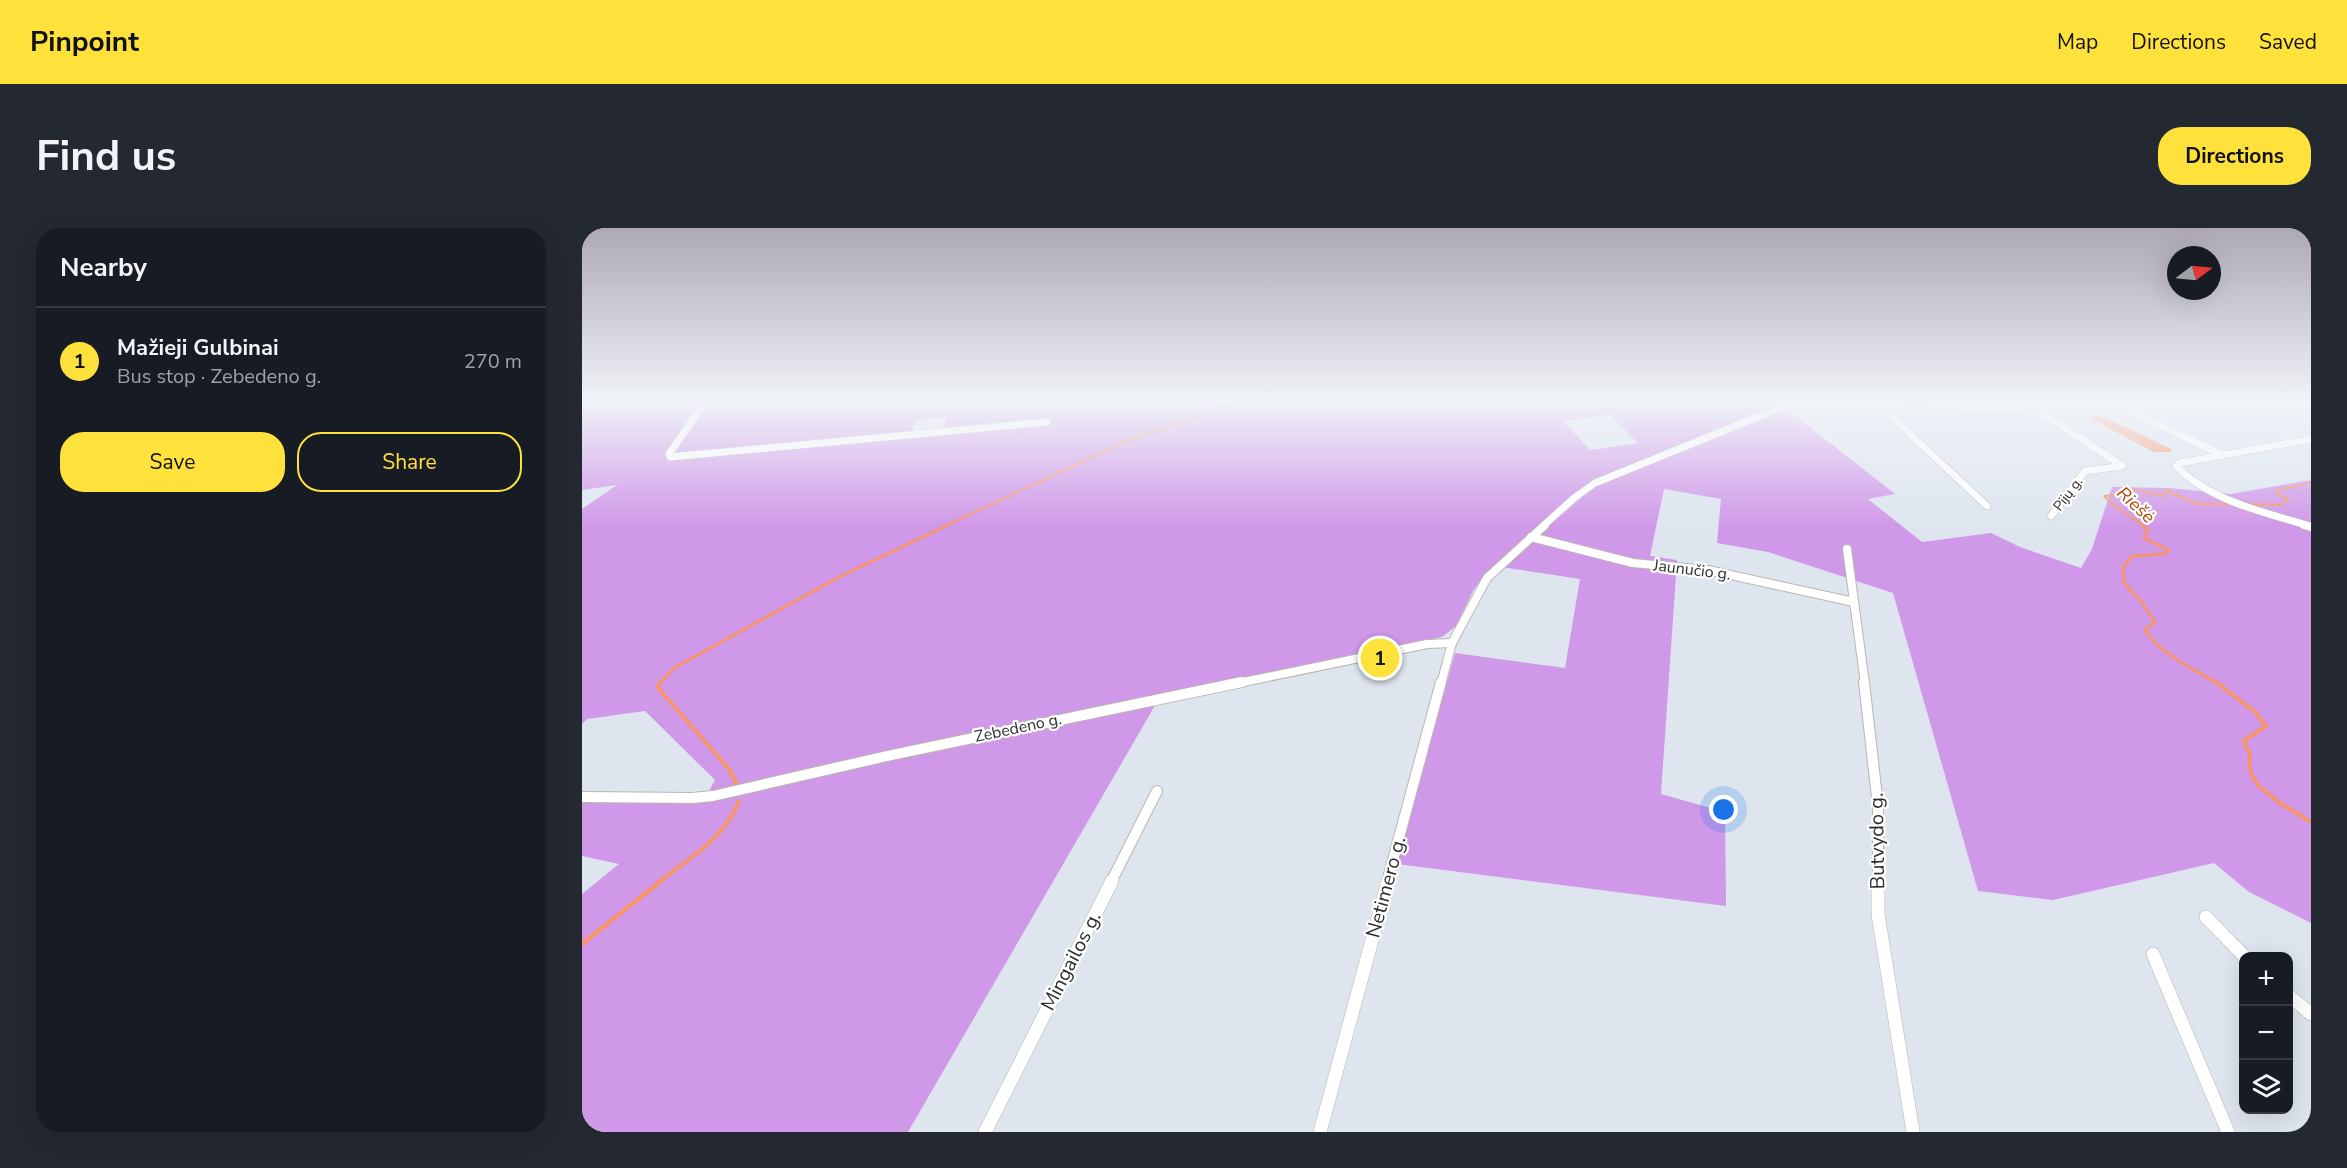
<!DOCTYPE html>
<meta charset="utf-8">
<style>
body{margin:0;font-family:"Nunito Sans",sans-serif;background:#242831;color:#f1f3f6}
.controls{position:absolute;right:18px;bottom:18px;display:grid;overflow:hidden;border-radius:12px;box-shadow:0 6px 24px #0002}
.controls button{width:54px;height:54px;display:grid;place-items:center;padding:0;border:0;border-bottom:2px solid #363941;background:#171b24;color:#f1f3f6;font:30px sans-serif}
.compass{position:absolute;left:1585px;top:18px;width:54px;height:54px;border-radius:50%;background:#171b24;box-shadow:0 6px 24px #0002;rotate:74deg}
.you{position:absolute;left:1142px;top:582px;width:21px;height:21px;margin:-15px;border:4px solid #fff;border-radius:50%;background:#1a73e8;box-shadow:0 0 0 9px #1a73e833}
.badge{display:grid;place-items:center;width:39px;height:39px;border-radius:50%;background:#ffe13b;color:#111;font-size:20px;font-weight:700}
.pin{position:absolute;translate:-50% -50%;border:3px solid #fff;box-shadow:0 2px 6px #0006}
.list{margin:0;padding:0;list-style:none}
h2{display:flex;justify-content:space-between;align-items:center;height:78px;margin:0;padding:0 24px;font-size:26px}
h2 small{font-size:20px;font-weight:400;color:#9ea1a6}
.list li{display:grid;grid-template-columns:39px 1fr auto;gap:18px;align-items:center;box-sizing:border-box;height:108px;padding:0 24px;border-top:2px solid #363941}
.list b{display:block;font-size:22px;white-space:nowrap}
.list p{margin:0;font-size:20px;white-space:nowrap;color:#9ea1a6}
.list em{font-size:20px;font-style:normal;color:#9ea1a6}
.actions{display:flex;gap:12px;padding:18px 24px}
.actions a{flex:1;padding:14px 0;border:2px solid #ffe13b;border-radius:24px;text-align:center;font-size:21px;color:#ffe13b}
.actions .main{background:#ffe13b;color:#111}
.icon{flex:none;width:33px;height:33px;fill:none;stroke:currentColor;stroke-width:2;stroke-linecap:round;stroke-linejoin:round}
.map{position:relative;flex:none;width:1729px;height:904px;overflow:hidden;border-radius:24px}
header{display:flex;align-items:center;gap:36px;box-sizing:border-box;height:84px;padding:0 30px;background:#ffe13b;color:#111}
header strong{font-size:28px}
nav{display:flex;gap:33px;margin-inline-start:auto;font-size:21px}
.intro{display:flex;align-items:center;justify-content:space-between;box-sizing:border-box;height:144px;padding:0 36px}
h1{margin:0;font-size:42px}
.button{padding:15px 27px;border-radius:24px;background:#ffe13b;color:#111;font-size:21px;font-weight:700}
main{display:flex;gap:36px;padding:0 36px}
aside{flex:1;background:#171b24;border-radius:24px;box-shadow:0 6px 24px #0002}
.map>svg:first-child{display:block}
.green{fill:#d098e8;fill-rule:evenodd}
.water{fill:#f6956c}
.lines{fill:none;stroke-linecap:round;stroke-linejoin:round}
.stream-far3{stroke:#f6956c;stroke-width:2}
.stream-far2{stroke:#f6956c;stroke-width:3}
.stream-far1{stroke:#f6956c;stroke-width:4}
.stream{stroke:#f6956c;stroke-width:4.5}
.minor-far3-casing{stroke:#bab7ab;stroke-width:8}
.minor-far2-casing{stroke:#bab7ab;stroke-width:10}
.minor-far1-casing{stroke:#bab7ab;stroke-width:12}
.minor-casing{stroke:#bab7ab;stroke-width:14}
.minor-far3{stroke:#fff;stroke-width:7}
.minor-far2{stroke:#fff;stroke-width:8}
.minor-far1{stroke:#fff;stroke-width:10}
.minor{stroke:#fff;stroke-width:13}
.labels{text-anchor:middle;dominant-baseline:central;stroke-width:4.5;stroke-linejoin:round;paint-order:stroke}
.far-street-label{font-size:14px;fill:#2d2d2d;stroke:#fff}
.street-label{font-size:16px;fill:#2d2d2d;stroke:#fff}
.water-label{font-size:18px;font-style:italic;fill:#a84305;stroke:#fff}
.near-street-label{font-size:20px;fill:#2d2d2d;stroke:#fff}
</style>
<header>
<strong>Pinpoint</strong>
<nav><a>Map</a><a>Directions</a><a>Saved</a></nav>
</header>
<div class="intro"><h1>Find us</h1><a class="button">Directions</a></div>
<main>
<aside>
<h2>Nearby<small></small></h2>
<ul class="list">
<li><span class="badge">1</span><div><b>Mažieji Gulbinai</b><p>Bus stop · Zebedeno g.</p></div><em>270 m</em></li>
</ul>
<div class="actions"><a class="main">Save</a><a>Share</a></div>
</aside>
<div class="map">
<svg width="1729" height="904" viewBox="0 0 1729 904">
<rect width="100%" height="100%" fill="#dee5ef"/>
<g class="green">
<path d="M0,173H1209L1035,242L994,264L903,346L891,363L874,398L860,409L126,565L133,552L63,483L5,491L0,496V281L35,257L0,262ZM1028,187L1056,215L1008,222L981,193ZM365,189L359,205L328,208L334,192Z"/>
<path d="M1202,179L1313,266L1286,271L1340,314L1409,305L1438,319L1499,340L1510,321L1530,259L1587,260L1649,266L1729,252V695L1667,664L1632,635L1471,672L1396,663L1311,365L1186,324L1135,315L1139,271L1082,261L1068,328L1095,332L1079,566L1143,584L1144,678L815,636L873,425L983,440L998,351L919,339L1013,258Z"/>
<path d="M575,474L326,904H0V666L37,636L0,628V574H76L291,534Z"/>
</g>
<path class="water" d="M1513,188L1522,189L1589,221L1590,224H1572L1509,191Z"/>
<g class="lines">
<g class="stream-far3">
<path d="M1667,276L1699,277L1706,271L1694,265L1696,262L1729,255"/>
<path d="M363,298L545,213L653,175"/>
<path d="M1562,298C1548,288 1533,280 1522,268L1540,267V262L1549,261L1582,268L1583,262L1615,276H1648"/>
</g>
<g class="stream-far2">
<path d="M1560,297L1566,302L1562,310L1587,322L1583,326L1550,328L1541,339L1542,355L1558,372L1573,394L1563,402C1579,427 1612,441 1637,456"/>
<path d="M77,456L92,440L259,348L366,297"/>
</g>
<g class="stream-far1">
<path d="M78,454L76,457L77,461L147,541L156,559"/>
<path d="M1634,454L1673,484L1684,498L1662,513L1668,527L1667,538L1670,548L1677,558L1698,575L1729,594"/>
<path d="M77,654C106,631 144,609 157,573"/>
</g>
<path class="stream" d="M0,716L79,653"/>
<defs>
<g id="minor-far3">
<path d="M124,173L87,226L88,229L465,194"/>
<path d="M1293,173L1405,278"/>
<path d="M1313,173C1362,177 1425,191 1471,173"/>
<path d="M1529,173L1640,227"/>
<path d="M1453,180L1540,238L1503,243L1469,288"/>
<path d="M961,298L992,270L1013,255L1215,173"/>
<path d="M1727,298C1682,284 1628,273 1594,238L1598,235L1729,211"/>
</g>
<g id="minor-far2">
<path d="M1722,297L1729,299"/>
<path d="M949,309L1051,335L1126,342L1272,374"/>
<path d="M1265,321L1283,456"/>
<path d="M652,456L845,416L870,415"/>
<path d="M859,456L870,415L905,350L963,297"/>
</g>
<g id="minor-far1">
<path d="M1282,454L1296,578V654"/>
<path d="M0,569L110,570L131,568L305,528L660,454"/>
<path d="M529,654L575,563"/>
<path d="M805,654L859,454"/>
</g>
<g id="minor">
<path d="M1296,653V686L1331,904"/>
<path d="M1624,689L1662,728"/>
<path d="M1571,726L1646,904"/>
<path d="M1706,767L1729,786"/>
<path d="M403,904L530,653"/>
<path d="M738,904L806,653"/>
</g>
</defs>
<use href="#minor-far3" class="minor-far3-casing"/>
<use href="#minor-far2" class="minor-far2-casing"/>
<use href="#minor-far1" class="minor-far1-casing"/>
<use href="#minor" class="minor-casing"/>
<use href="#minor-far3" class="minor-far3"/>
<use href="#minor-far2" class="minor-far2"/>
<use href="#minor-far1" class="minor-far1"/>
<use href="#minor" class="minor"/>
</g>
<linearGradient id="sky" x2="0" y2="1"><stop stop-color="#ada8b6"/><stop offset="0.58" stop-color="#f0f3f8"/><stop offset="1" stop-color="#f0f3f8" stop-opacity="0"/></linearGradient>
<rect width="1729" height="299" fill="url(#sky)"/>
<g class="labels">
<g class="far-street-label">
<text transform="translate(1486 266) rotate(-53)">Pijų g.</text>
</g>
<g class="street-label">
<text transform="translate(1110 342) rotate(7)">Jaunučio g.</text>
<text transform="translate(436 500) rotate(-12)">Zebedeno g.</text>
</g>
<g class="water-label">
<text transform="translate(1554 277) rotate(43)">Riešė</text>
</g>
<g class="near-street-label">
<text transform="translate(1295 613) rotate(-91)">Butvydo g.</text>
<text transform="translate(804 659) rotate(-75)">Netimero g.</text>
<text transform="translate(489 733) rotate(-63)">Mingailos g.</text>
</g>
</g>
</svg>
<div class="controls">
<button>+</button>
<button>−</button>
<button><svg class="icon" aria-label="layers" viewBox="0 0 24 24"><path d="M12 4l9 5-9 5-9-5zM3 14l9 5 9-5"/></svg></button>
</div>
<svg class="compass" viewBox="-18 -18 36 36"><path d="M0-13l5 13h-10z" fill="#e53935"/><path d="M0 13l5-13h-10z" fill="#9ea1a6"/></svg>
<div class="you"></div>
<div class="pin badge" style="left:798px;top:430px">1</div>
</div>
</main>
